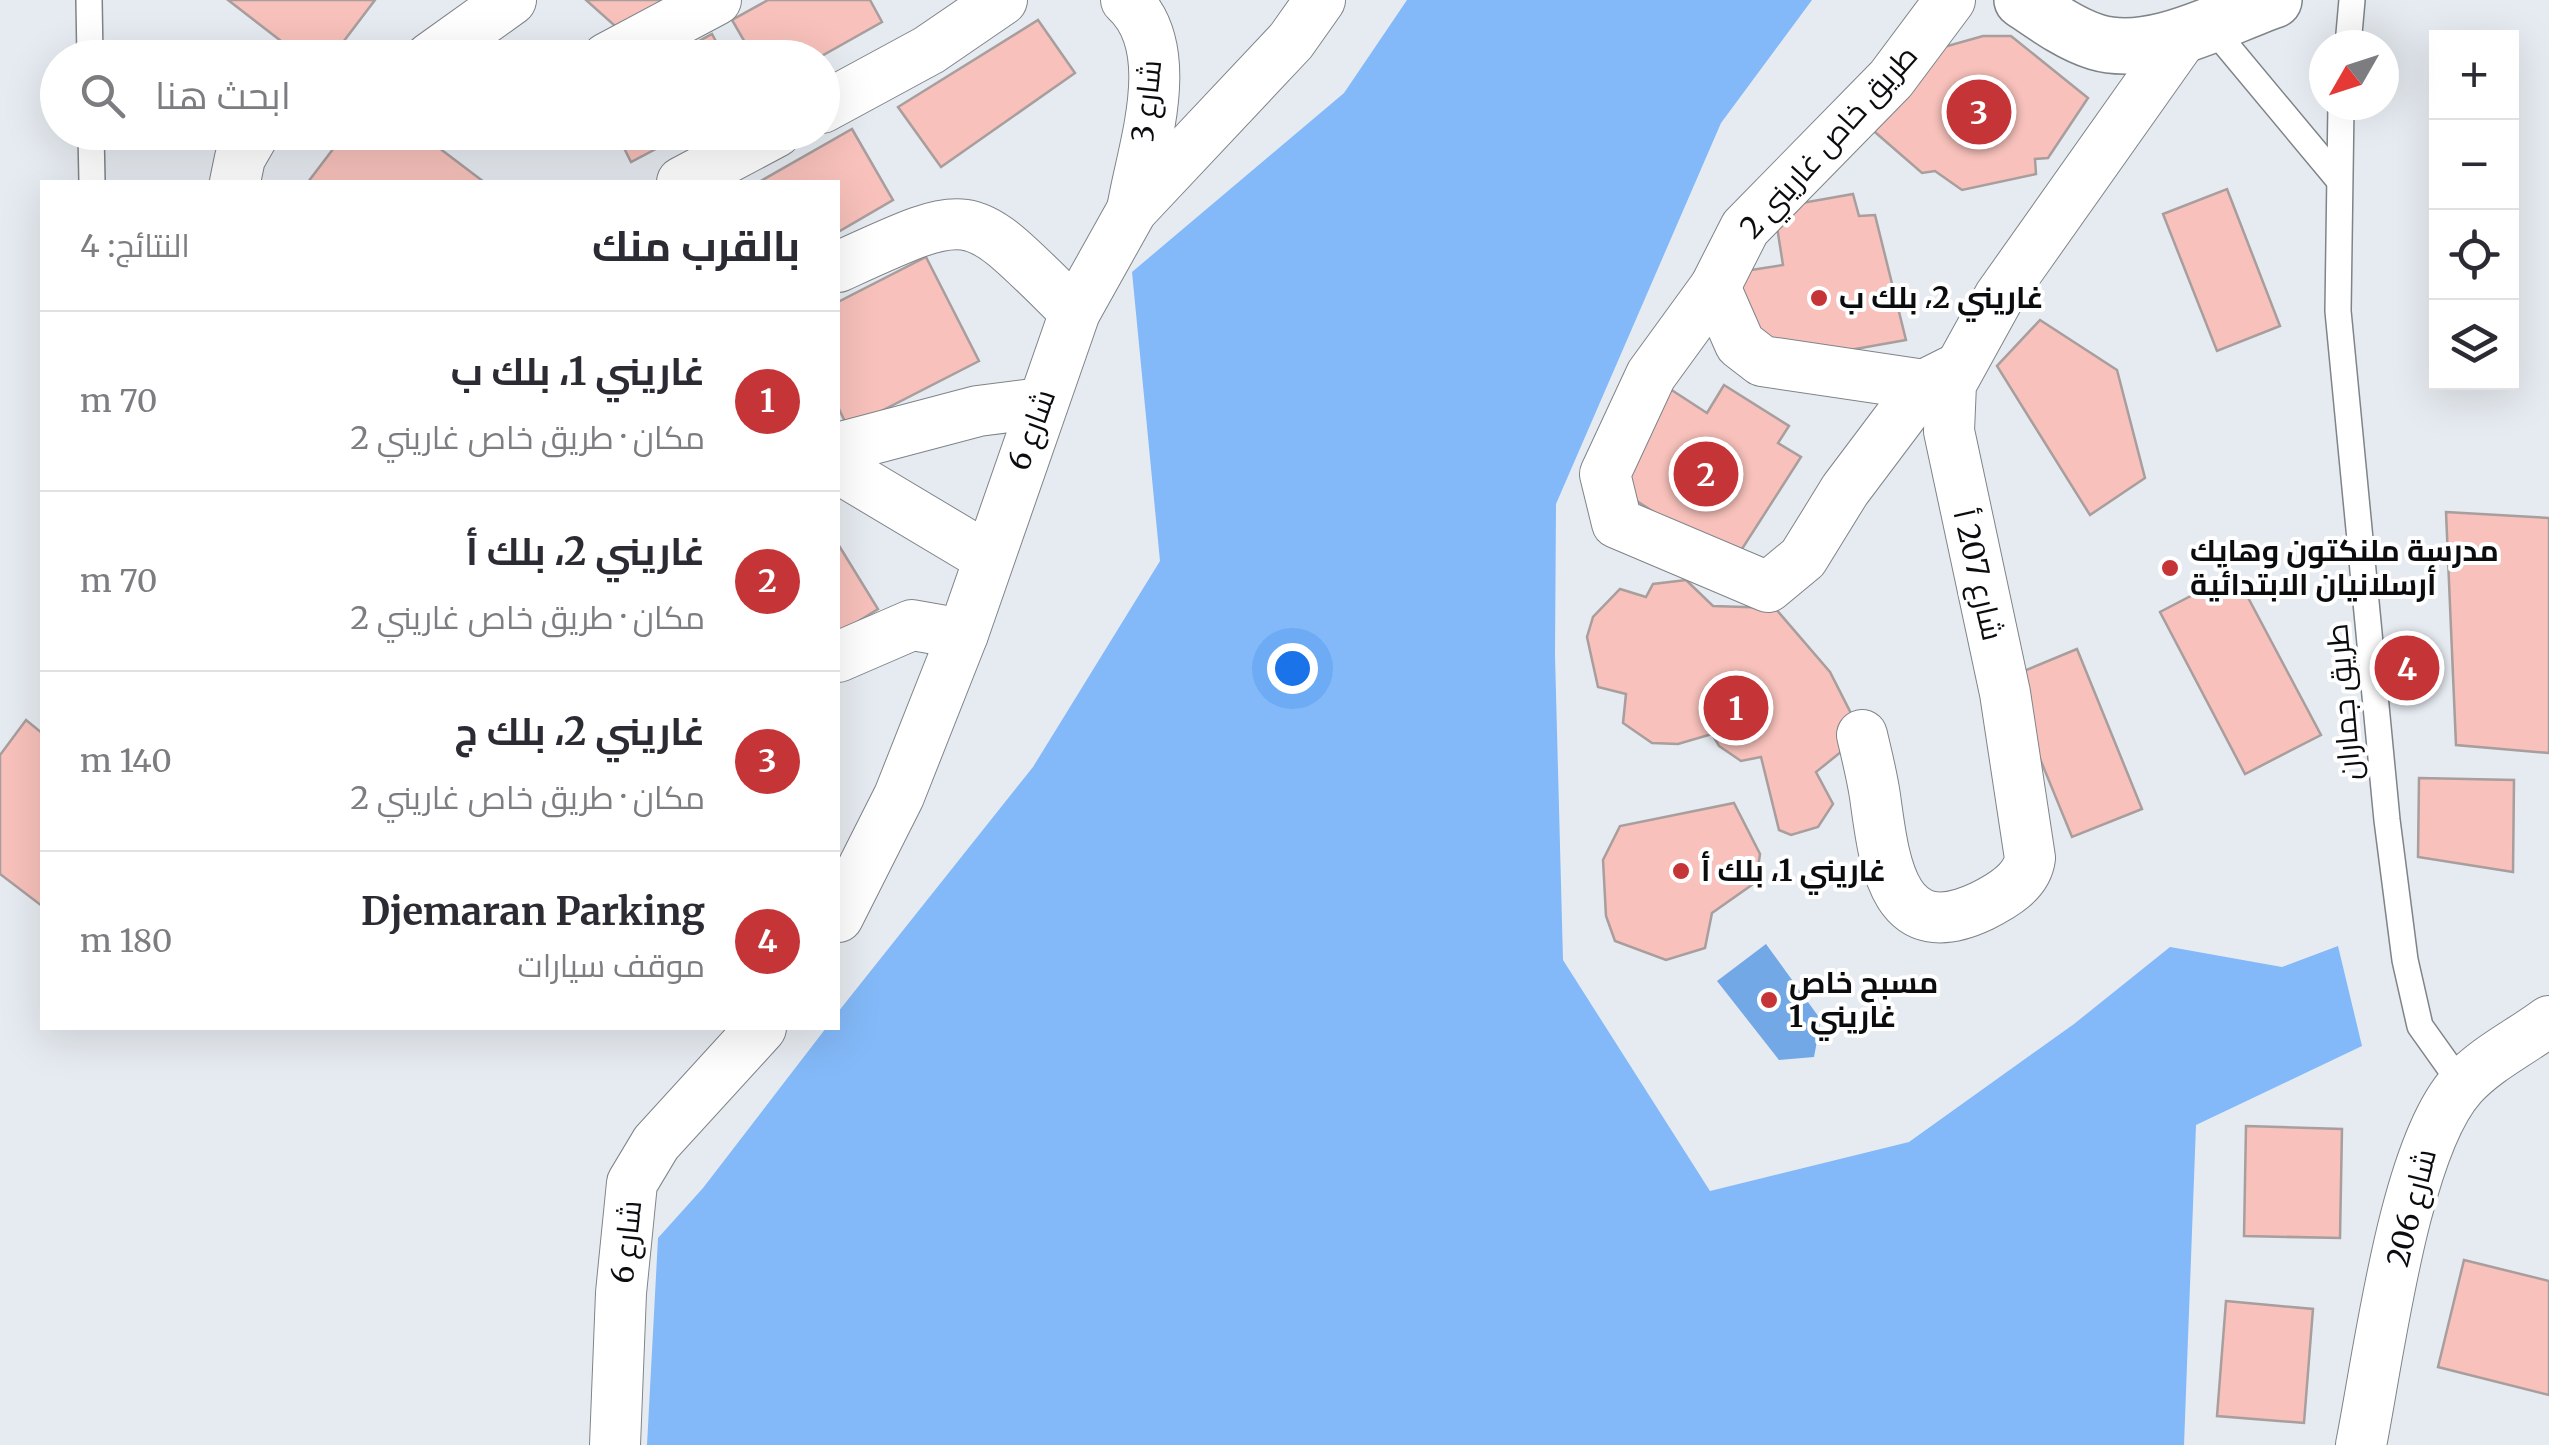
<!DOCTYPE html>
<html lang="ar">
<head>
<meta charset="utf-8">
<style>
	:root { --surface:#fff; --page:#f2f2f3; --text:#2b2b33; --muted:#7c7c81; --line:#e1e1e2; --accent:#c53538 }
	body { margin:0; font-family:Merriweather,Cairo,serif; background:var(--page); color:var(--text); direction:rtl }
	.controls { position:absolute; right:30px; top:30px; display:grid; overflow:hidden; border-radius:0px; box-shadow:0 10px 40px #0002 }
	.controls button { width:90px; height:90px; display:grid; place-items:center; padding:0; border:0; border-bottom:2px solid var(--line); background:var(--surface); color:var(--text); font:50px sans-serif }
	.compass { position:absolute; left:2309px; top:30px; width:90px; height:90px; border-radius:50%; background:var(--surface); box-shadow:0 10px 40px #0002; rotate:231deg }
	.you { position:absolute; left:1292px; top:668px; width:35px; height:35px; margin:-25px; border:8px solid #fff; border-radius:50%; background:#1a73e8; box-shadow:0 0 0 15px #1a73e833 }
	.badge { display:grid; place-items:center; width:65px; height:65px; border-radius:50%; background:var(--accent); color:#fff; font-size:32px; font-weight:700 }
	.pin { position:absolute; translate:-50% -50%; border:5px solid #fff; box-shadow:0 2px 10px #0006 }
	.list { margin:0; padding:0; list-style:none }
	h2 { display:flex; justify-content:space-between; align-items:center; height:130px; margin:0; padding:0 40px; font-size:42px }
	h2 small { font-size:32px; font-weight:400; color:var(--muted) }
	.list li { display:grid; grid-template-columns:65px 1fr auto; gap:30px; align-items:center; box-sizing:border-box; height:180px; padding:0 40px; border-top:2px solid var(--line) }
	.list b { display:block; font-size:38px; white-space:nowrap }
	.list p { margin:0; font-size:32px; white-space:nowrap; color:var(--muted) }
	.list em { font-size:32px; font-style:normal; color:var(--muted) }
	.icon { flex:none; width:55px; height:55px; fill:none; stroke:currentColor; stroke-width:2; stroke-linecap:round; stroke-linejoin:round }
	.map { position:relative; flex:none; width:2549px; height:1445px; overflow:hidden; direction:ltr }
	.search { position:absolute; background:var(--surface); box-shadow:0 10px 40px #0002; left:40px; top:40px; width:800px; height:110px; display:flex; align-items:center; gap:25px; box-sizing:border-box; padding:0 35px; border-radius:55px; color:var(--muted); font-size:38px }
	.panel { position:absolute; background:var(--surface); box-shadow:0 10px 40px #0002; left:40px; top:180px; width:800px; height:850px; border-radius:0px; direction:rtl }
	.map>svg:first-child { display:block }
	.forest { fill:#83b9f8 }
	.water { fill:#73a8e7 }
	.building { fill:#f8c1bb; stroke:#a79e9d; stroke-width:2.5 }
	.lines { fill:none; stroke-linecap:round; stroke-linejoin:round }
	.lane-casing { stroke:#7f8489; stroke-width:28 }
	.street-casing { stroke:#7f8489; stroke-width:52 }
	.secondary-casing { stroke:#7f8489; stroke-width:58 }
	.lane { stroke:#fff; stroke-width:25 }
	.street { stroke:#fff; stroke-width:50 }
	.secondary { stroke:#fff; stroke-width:55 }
	.poi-dot { fill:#c53538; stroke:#fff; stroke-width:4 }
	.labels { text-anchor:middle; stroke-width:8; stroke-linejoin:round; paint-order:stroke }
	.street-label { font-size:30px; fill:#0a0c0e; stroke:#fff }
	.poi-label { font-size:30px; font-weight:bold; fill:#0a0c0e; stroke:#fff; text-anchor:start }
</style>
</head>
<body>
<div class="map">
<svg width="2549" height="1445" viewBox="0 0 2549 1445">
	<rect width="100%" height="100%" fill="#e6ebf1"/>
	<path class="forest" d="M 1407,0 L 1812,0 L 1721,123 L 1556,504 L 1555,655 L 1563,960 L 1710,1191 L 1909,1142 L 2074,1024 L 2170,947 L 2282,967 L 2338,946 L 2362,1046 L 2196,1125 L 2184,1445 L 647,1445 L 658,1238 L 703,1188 L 826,1028 L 838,1028 L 838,1012 L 1033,767 L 1160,561 L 1132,272 L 1344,93 Z"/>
	<path class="water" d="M 1766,944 L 1821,1020 L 1814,1057 L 1779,1060 L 1717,981 Z"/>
	<g class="building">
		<path d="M 228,0 L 375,0 L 331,58 L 303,58 Z"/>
		<path d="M 586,0 L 670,0 L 624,34 Z"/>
		<path d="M 768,0 L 870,0 L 882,22 L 818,58 L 754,58 L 732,20 Z"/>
		<path d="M 1038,20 L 1075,73 L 941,167 L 898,107 Z"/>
		<path d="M 712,34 L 725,58 L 668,58 Z"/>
		<path d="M 1983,36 L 2011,36 L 2088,98 L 2048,158 L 2035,159 L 2036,174 L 1962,190 L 1935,171 L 1922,173 L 1868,126 L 1926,52 Z"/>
		<path d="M 852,129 L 893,200 L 838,232 L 838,182 L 759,182 Z"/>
		<path d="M 346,132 L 418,132 L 484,182 L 308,182 Z"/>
		<path d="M 616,132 L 688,132 L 631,162 Z"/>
		<path d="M 2227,189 L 2280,326 L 2217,351 L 2163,214 Z"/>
		<path d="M 1853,194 L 1859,216 L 1875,215 L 1906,340 L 1777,363 L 1751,345 L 1738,272 L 1783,265 L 1774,208 Z"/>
		<path d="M 926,257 L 979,361 L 848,428 L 838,407 L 838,302 Z"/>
		<path d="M 2040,320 L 2117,370 L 2145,478 L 2090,515 L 1997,366 Z"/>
		<path d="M 1724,385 L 1789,426 L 1778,443 L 1801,457 L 1733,563 L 1615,487 L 1667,387 L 1707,413 Z"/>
		<path d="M 2446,512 L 2549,518 L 2549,753 L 2456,745 Z"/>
		<path d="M 838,544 L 878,609 L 838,634 Z"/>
		<path d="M 2235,573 L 2321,735 L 2245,774 L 2160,612 Z"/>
		<path d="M 1686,580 L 1713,606 L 1775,608 L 1830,672 L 1862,735 L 1816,772 L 1833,804 L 1818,827 L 1791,835 L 1779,830 L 1761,757 L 1741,761 L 1719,746 L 1712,734 L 1678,744 L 1652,743 L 1623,723 L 1626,694 L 1598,687 L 1587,637 L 1593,617 L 1620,589 L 1646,597 L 1653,584 Z"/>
		<path d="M 2077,649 L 2142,809 L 2072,837 L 2007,678 Z"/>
		<path d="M 26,720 L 42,733 L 42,906 L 0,874 L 0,755 Z"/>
		<path d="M 2419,778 L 2514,780 L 2513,872 L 2418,857 Z"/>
		<path d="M 1734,803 L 1760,854 L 1756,882 L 1712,913 L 1705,948 L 1666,960 L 1615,941 L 1606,916 L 1603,860 L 1620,826 Z"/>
		<path d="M 2246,1126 L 2342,1129 L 2340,1238 L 2244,1236 Z"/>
		<path d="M 2464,1260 L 2549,1281 L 2549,1395 L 2438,1367 Z"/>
		<path d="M 2226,1301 L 2313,1309 L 2304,1423 L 2217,1416 Z"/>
	</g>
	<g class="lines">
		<defs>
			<g id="lane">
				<path d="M 89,0 L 90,58"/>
				<path d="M 2208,23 L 2338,179"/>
				<path d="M 2348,45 L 2352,0"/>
				<path d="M 2341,105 L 2338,311 L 2387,820 L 2405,960 L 2420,1026 L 2462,1085"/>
				<path d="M 91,132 L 92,182"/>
			</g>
			<g id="street">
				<path d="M 1126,0 C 1180,49 1142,149 1132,210"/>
				<path d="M 1950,0 L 1891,79 L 1745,228 L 1715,287 L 1651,375 L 1605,474 L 1617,523 L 1768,587 L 1803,558 L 1845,490 L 1924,385 L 1956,369"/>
				<path d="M 430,58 L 511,0"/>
				<path d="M 607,58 L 716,0"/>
				<path d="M 822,108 L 929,50 L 1002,0"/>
				<path d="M 235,182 L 240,158 L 255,132"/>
				<path d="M 682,182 L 776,132"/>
				<path d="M 838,267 C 978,203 966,205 1075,312"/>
				<path d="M 1715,287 L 1740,344 L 1762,361 L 1924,385"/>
				<path d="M 838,448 L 978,411 L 1041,403"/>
				<path d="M 838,468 L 987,557"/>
				<path d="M 838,657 L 912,625 L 963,634"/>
				<path d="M 1862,735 C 1867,756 1872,776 1875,796 C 1884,861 1892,949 1982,906 C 2002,896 2027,882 2030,858 L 2005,693 L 1949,431 L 1951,384 L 1999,297 L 2185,34"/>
				<path d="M 838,917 L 899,796 L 963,634 L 1075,312 L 1132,210 L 1291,41 L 1320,0"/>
				<path d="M 615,1445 L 621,1293 L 632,1183 L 656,1143 L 761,1028"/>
				<path d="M 2361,1445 C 2379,1355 2404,1149 2462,1085 C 2487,1058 2521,1042 2549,1021"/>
			</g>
			<path id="secondary" d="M 2022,0 C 2044,15 2070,34 2096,42 C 2152,59 2222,18 2274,0"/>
		</defs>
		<use href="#lane" class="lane-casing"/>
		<use href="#street" class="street-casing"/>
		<use href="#secondary" class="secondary-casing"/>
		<use href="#lane" class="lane"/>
		<use href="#street" class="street"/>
		<use href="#secondary" class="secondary"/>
	</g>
	<g class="poi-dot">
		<circle cx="1819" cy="298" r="10"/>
		<circle cx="2170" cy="568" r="10"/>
		<circle cx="1681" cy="871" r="10"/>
		<circle cx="1769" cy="1000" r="10"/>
	</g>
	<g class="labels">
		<g class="street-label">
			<text transform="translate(1147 101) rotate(-84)" y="10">شارع 3</text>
			<text transform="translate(1829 142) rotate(-48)" y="10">طريق خاص غاريني 2</text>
			<text transform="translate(1032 430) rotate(-70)" y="10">شارع 6</text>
			<text transform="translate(1978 575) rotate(77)" y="10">شارع 207 أ</text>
			<text transform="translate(2344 702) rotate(-95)" y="10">طريق جماران</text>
			<text transform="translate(2412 1208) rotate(-76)" y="10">شارع 206</text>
			<text transform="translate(627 1242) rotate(-84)" y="10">شارع 6</text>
		</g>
		<g class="poi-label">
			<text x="1839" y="308">غاريني 2، بلك ب</text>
			<text x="2190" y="561">مدرسة ملنكتون وهايك<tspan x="2190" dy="34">أرسلانيان الابتدائية</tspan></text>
			<text x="1701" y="881">غاريني 1، بلك أ</text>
			<text x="1789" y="993">مسبح خاص<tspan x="1789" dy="34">غاريني 1</tspan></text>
		</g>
	</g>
</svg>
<div class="controls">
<button>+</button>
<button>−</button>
<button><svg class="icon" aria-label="locate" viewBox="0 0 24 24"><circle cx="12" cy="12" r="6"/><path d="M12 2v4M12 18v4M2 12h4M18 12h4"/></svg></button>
<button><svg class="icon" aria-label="layers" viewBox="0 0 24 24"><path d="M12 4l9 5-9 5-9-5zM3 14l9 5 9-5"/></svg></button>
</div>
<svg class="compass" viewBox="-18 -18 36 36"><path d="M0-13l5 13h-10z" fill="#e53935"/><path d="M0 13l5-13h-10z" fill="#7c7c81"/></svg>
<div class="you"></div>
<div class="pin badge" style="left:1736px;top:708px">1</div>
<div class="pin badge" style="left:1706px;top:474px">2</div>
<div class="pin badge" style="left:1979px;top:112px">3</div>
<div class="pin badge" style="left:2407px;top:668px">4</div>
<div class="search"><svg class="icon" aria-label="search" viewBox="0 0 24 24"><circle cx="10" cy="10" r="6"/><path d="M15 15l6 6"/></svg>ابحث هنا</div>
<section class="panel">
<h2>بالقرب منك<small>النتائج: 4</small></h2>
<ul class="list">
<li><span class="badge">1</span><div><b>غاريني 1، بلك ب</b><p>مكان · طريق خاص غاريني 2</p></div><em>70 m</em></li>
<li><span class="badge">2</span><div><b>غاريني 2، بلك أ</b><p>مكان · طريق خاص غاريني 2</p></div><em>70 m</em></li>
<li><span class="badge">3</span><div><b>غاريني 2، بلك ج</b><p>مكان · طريق خاص غاريني 2</p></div><em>140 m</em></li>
<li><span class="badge">4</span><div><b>Djemaran Parking</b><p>موقف سيارات</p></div><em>180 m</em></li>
</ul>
</section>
</div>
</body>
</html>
